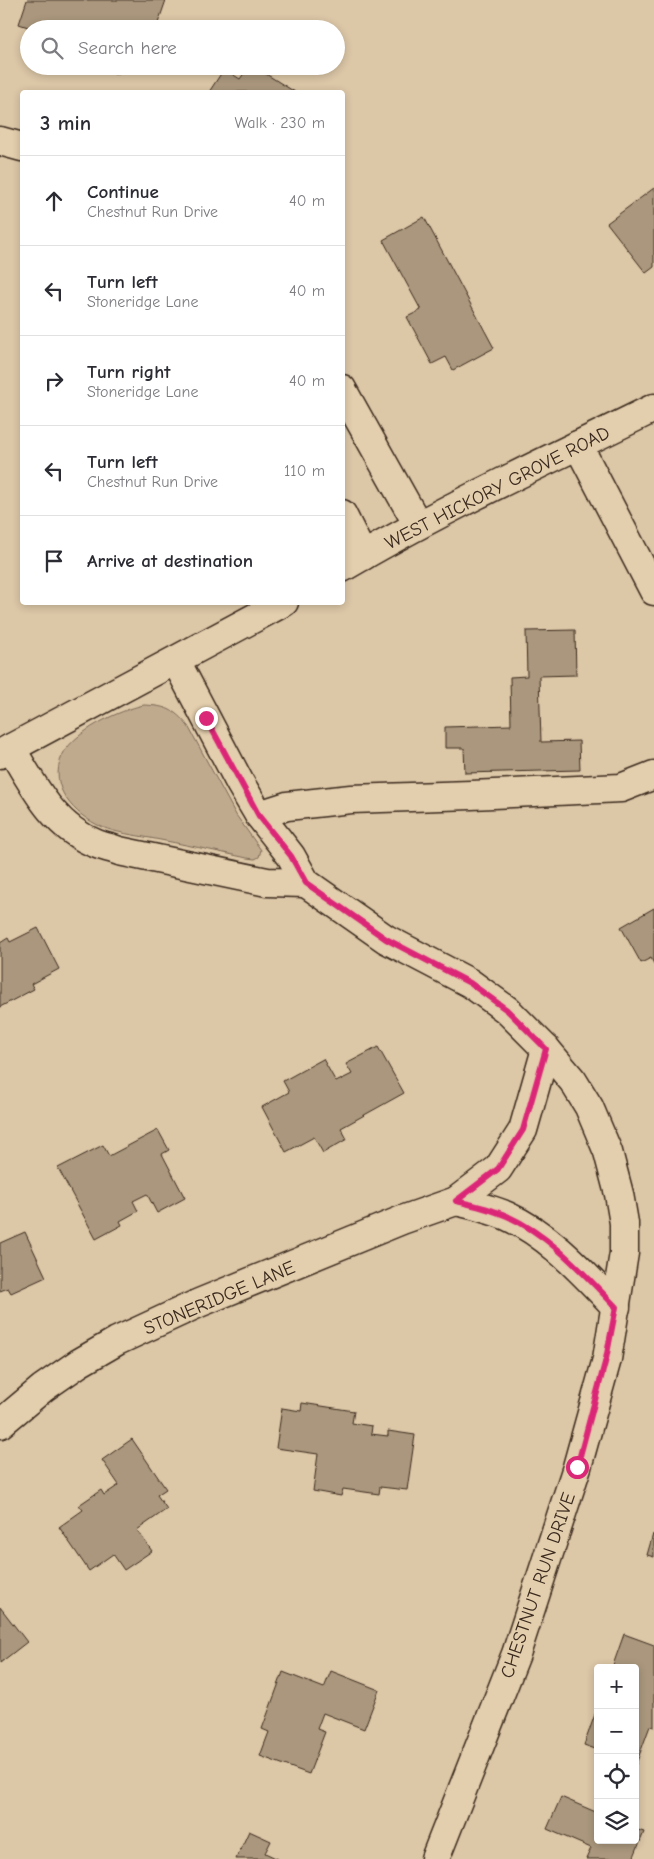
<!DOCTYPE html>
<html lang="en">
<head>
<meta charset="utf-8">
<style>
	:root { --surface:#fff; --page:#f7f7f7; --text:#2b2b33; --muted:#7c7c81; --line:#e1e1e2 }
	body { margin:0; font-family:"Comic Neue",sans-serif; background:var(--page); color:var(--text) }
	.controls { position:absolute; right:15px; bottom:15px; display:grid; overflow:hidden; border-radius:5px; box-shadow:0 2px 8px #0003 }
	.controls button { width:45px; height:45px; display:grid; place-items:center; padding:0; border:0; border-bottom:1px solid var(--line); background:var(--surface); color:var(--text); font:25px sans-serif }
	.stop { position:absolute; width:15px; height:15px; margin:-11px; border:4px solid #db2777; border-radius:50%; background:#fff }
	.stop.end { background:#db2777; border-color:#fff; box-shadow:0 1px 5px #0008 }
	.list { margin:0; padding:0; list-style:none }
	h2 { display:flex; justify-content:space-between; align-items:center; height:65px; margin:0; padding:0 20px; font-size:21px }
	h2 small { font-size:16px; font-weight:400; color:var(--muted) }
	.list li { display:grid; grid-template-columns:32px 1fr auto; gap:15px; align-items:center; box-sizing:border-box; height:90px; padding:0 20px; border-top:1px solid var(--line) }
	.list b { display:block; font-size:19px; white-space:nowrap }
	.list p { margin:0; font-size:16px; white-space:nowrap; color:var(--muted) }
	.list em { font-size:16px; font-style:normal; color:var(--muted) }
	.icon { flex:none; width:28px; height:28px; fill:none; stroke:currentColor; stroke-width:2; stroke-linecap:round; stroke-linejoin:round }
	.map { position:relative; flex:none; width:654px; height:1859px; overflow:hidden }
	.search { position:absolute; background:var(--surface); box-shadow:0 2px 8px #0003; left:20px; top:20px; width:325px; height:55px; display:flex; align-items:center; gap:12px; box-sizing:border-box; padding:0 18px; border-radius:28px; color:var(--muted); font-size:19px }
	.panel { position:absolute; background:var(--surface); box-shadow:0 2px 8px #0003; left:20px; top:90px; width:325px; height:515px; border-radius:5px }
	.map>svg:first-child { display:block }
	.green { fill:#bfaa8e; stroke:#7d6a56 }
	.building { fill:#aa977d; stroke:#3b2a1e }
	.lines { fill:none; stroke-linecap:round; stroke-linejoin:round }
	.minor-casing { stroke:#3b2a1e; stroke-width:31 }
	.minor { stroke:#e3cead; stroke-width:28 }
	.route { stroke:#db2777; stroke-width:6 }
	.labels { text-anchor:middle; stroke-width:4; stroke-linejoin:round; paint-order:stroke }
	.street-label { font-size:19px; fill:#3b2a1e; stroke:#e3cead }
</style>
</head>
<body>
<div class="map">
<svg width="654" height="1859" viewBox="0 0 654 1859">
	<rect width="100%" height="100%" fill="#dcc7a7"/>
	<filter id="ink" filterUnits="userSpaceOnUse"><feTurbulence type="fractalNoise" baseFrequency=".02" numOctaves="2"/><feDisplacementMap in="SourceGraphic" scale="10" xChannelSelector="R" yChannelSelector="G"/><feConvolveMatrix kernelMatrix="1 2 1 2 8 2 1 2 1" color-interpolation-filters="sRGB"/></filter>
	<g filter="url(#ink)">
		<path class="green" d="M 144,705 C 166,706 174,709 188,726 L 236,815 L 261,850 L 259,857 L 255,859 L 247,858 C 215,851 183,844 150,838 C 134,835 117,833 102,827 C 74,815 48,787 62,756 C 73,732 119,710 144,705 Z"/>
		<g class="building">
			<path d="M 27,0 L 166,0 L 156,29 L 34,29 L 19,24 Z"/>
			<path d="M 92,66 L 121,66 L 118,75 Z"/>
			<path d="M 249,66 L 253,66 L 295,92 L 209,92 L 224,69 L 240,79 Z"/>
			<path d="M 654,188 L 654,267 L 646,273 L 607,223 Z"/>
			<path d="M 424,217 L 494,348 L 453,370 L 446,357 L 432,364 L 407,317 L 421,310 L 383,240 Z"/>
			<path d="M 575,630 L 576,675 L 539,676 L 541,742 L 579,741 L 580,770 L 465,773 L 464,748 L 445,748 L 445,727 L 511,725 L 510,677 L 527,676 L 526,631 Z"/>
			<path d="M 654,908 L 654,964 L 651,958 L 641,963 L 621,927 Z"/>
			<path d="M 38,928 L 59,969 L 31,984 L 34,989 L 0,1007 L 0,943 L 8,938 L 10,942 Z"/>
			<path d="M 378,1047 L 404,1093 L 341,1128 L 347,1139 L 323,1153 L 314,1137 L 286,1152 L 262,1107 L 289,1092 L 283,1081 L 323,1059 L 336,1082 L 352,1074 L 346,1064 Z"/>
			<path d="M 158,1130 L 169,1150 L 162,1154 L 185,1198 L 157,1213 L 147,1194 L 133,1201 L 138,1211 L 120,1221 L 122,1225 L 96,1239 L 58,1168 L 103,1145 L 109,1156 Z"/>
			<path d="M 25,1232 L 46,1277 L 11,1293 L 8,1288 L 0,1291 L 0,1243 Z"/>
			<path d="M 302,1403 L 354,1411 L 352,1423 L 372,1426 L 371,1434 L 388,1436 L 388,1431 L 415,1435 L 407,1490 L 380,1487 L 379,1494 L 343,1489 L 341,1496 L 313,1491 L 318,1454 L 276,1448 L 282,1408 L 301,1411 Z"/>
			<path d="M 132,1439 L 166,1489 L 157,1495 L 167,1509 L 137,1530 L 152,1551 L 124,1570 L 113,1554 L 89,1571 L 59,1527 L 83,1510 L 79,1505 L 101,1490 L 104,1495 L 119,1485 L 102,1460 Z"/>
			<path d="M 653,1534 L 654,1535 L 654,1557 L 647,1555 Z"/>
			<path d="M 0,1607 L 27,1642 L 0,1663 Z"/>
			<path d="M 624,1634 L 654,1645 L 654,1727 L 650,1726 L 636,1764 L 635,1668 L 612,1668 Z"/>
			<path d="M 331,1671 L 379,1690 L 364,1729 L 323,1713 L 317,1729 L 325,1732 L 309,1774 L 260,1756 L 269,1732 L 262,1729 L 283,1672 L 324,1688 Z"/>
			<path d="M 598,1706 L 598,1750 L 584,1745 Z"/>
			<path d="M 561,1797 L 598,1813 L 598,1840 L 635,1840 L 635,1829 L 644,1832 L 633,1859 L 586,1859 L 591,1848 L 547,1829 Z"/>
			<path d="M 249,1831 L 271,1841 L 265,1853 L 278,1859 L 236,1859 Z"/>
		</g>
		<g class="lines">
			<defs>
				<g id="minor">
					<path d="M 0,141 L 22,147"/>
					<path d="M 342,389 L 418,525"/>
					<path d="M 578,445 L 654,591"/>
					<path d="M 342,514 L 363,556"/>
					<path d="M 342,568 C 443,508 549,460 654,408"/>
					<path d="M 176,661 L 240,783 L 259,815 L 291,856 L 306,883 L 386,939 L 470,983 L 507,1010 L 546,1049 L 573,1081 L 589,1107 L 608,1152 L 619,1194 L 624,1223 L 624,1253 L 607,1359 L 577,1467 L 516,1654 L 435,1859"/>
					<path d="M 11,748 C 33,785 54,828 97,844 C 104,847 112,848 119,851 L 267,882 L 306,883"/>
					<path d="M 0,754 L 284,602"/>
					<path d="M 259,815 L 287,806 L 351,799 L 471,795 L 621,788 L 654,775"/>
					<path d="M 456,1201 C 474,1205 491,1209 507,1216 C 551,1236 583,1273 616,1307"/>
					<path d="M 0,1424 L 43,1388 L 79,1363 L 117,1341 L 199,1303 L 402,1220 L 456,1201 L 498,1169 L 523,1130 L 546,1049"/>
				</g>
			</defs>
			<use href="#minor" class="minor-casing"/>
			<use href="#minor" class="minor"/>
		</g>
	</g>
	<g class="lines" filter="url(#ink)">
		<path class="route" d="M 206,718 L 259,816 L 291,856 L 306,883 L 386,939 L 470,983 L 507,1010 L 546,1049 L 523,1130 L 498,1169 L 456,1201 C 474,1205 491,1209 507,1216 C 551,1236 583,1273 616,1307 L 606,1359 L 577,1467"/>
	</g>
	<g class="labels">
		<g class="street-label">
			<text transform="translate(497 487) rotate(-27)" y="7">WEST HICKORY GROVE ROAD</text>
			<text transform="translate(219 1297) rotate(-23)" y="7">STONERIDGE LANE</text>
			<text transform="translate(537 1585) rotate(-71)" y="7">CHESTNUT RUN DRIVE</text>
		</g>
	</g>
</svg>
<div class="controls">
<button>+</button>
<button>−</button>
<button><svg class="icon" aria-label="locate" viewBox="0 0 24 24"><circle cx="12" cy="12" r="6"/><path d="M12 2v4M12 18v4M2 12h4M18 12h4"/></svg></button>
<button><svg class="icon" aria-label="layers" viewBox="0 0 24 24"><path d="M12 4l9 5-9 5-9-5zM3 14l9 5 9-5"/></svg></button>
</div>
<div class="stop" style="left:577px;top:1467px"></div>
<div class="stop end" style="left:206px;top:718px"></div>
<div class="search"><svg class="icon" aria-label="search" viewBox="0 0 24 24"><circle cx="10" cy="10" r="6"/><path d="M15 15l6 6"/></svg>Search here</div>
<section class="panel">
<h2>3 min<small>Walk · 230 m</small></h2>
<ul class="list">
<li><svg class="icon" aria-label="ahead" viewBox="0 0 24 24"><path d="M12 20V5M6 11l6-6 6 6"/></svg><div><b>Continue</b><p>Chestnut Run Drive</p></div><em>40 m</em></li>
<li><svg class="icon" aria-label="left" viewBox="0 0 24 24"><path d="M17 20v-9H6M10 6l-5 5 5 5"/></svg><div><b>Turn left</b><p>Stoneridge Lane</p></div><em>40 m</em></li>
<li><svg class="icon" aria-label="right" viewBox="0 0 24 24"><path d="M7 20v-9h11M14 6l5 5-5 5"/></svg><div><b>Turn right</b><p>Stoneridge Lane</p></div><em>40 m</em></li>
<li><svg class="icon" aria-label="left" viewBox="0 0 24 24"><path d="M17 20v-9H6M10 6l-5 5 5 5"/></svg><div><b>Turn left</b><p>Chestnut Run Drive</p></div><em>110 m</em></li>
<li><svg class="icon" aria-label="arrive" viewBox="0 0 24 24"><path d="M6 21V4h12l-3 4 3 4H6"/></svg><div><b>Arrive at destination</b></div></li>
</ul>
</section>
</div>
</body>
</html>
